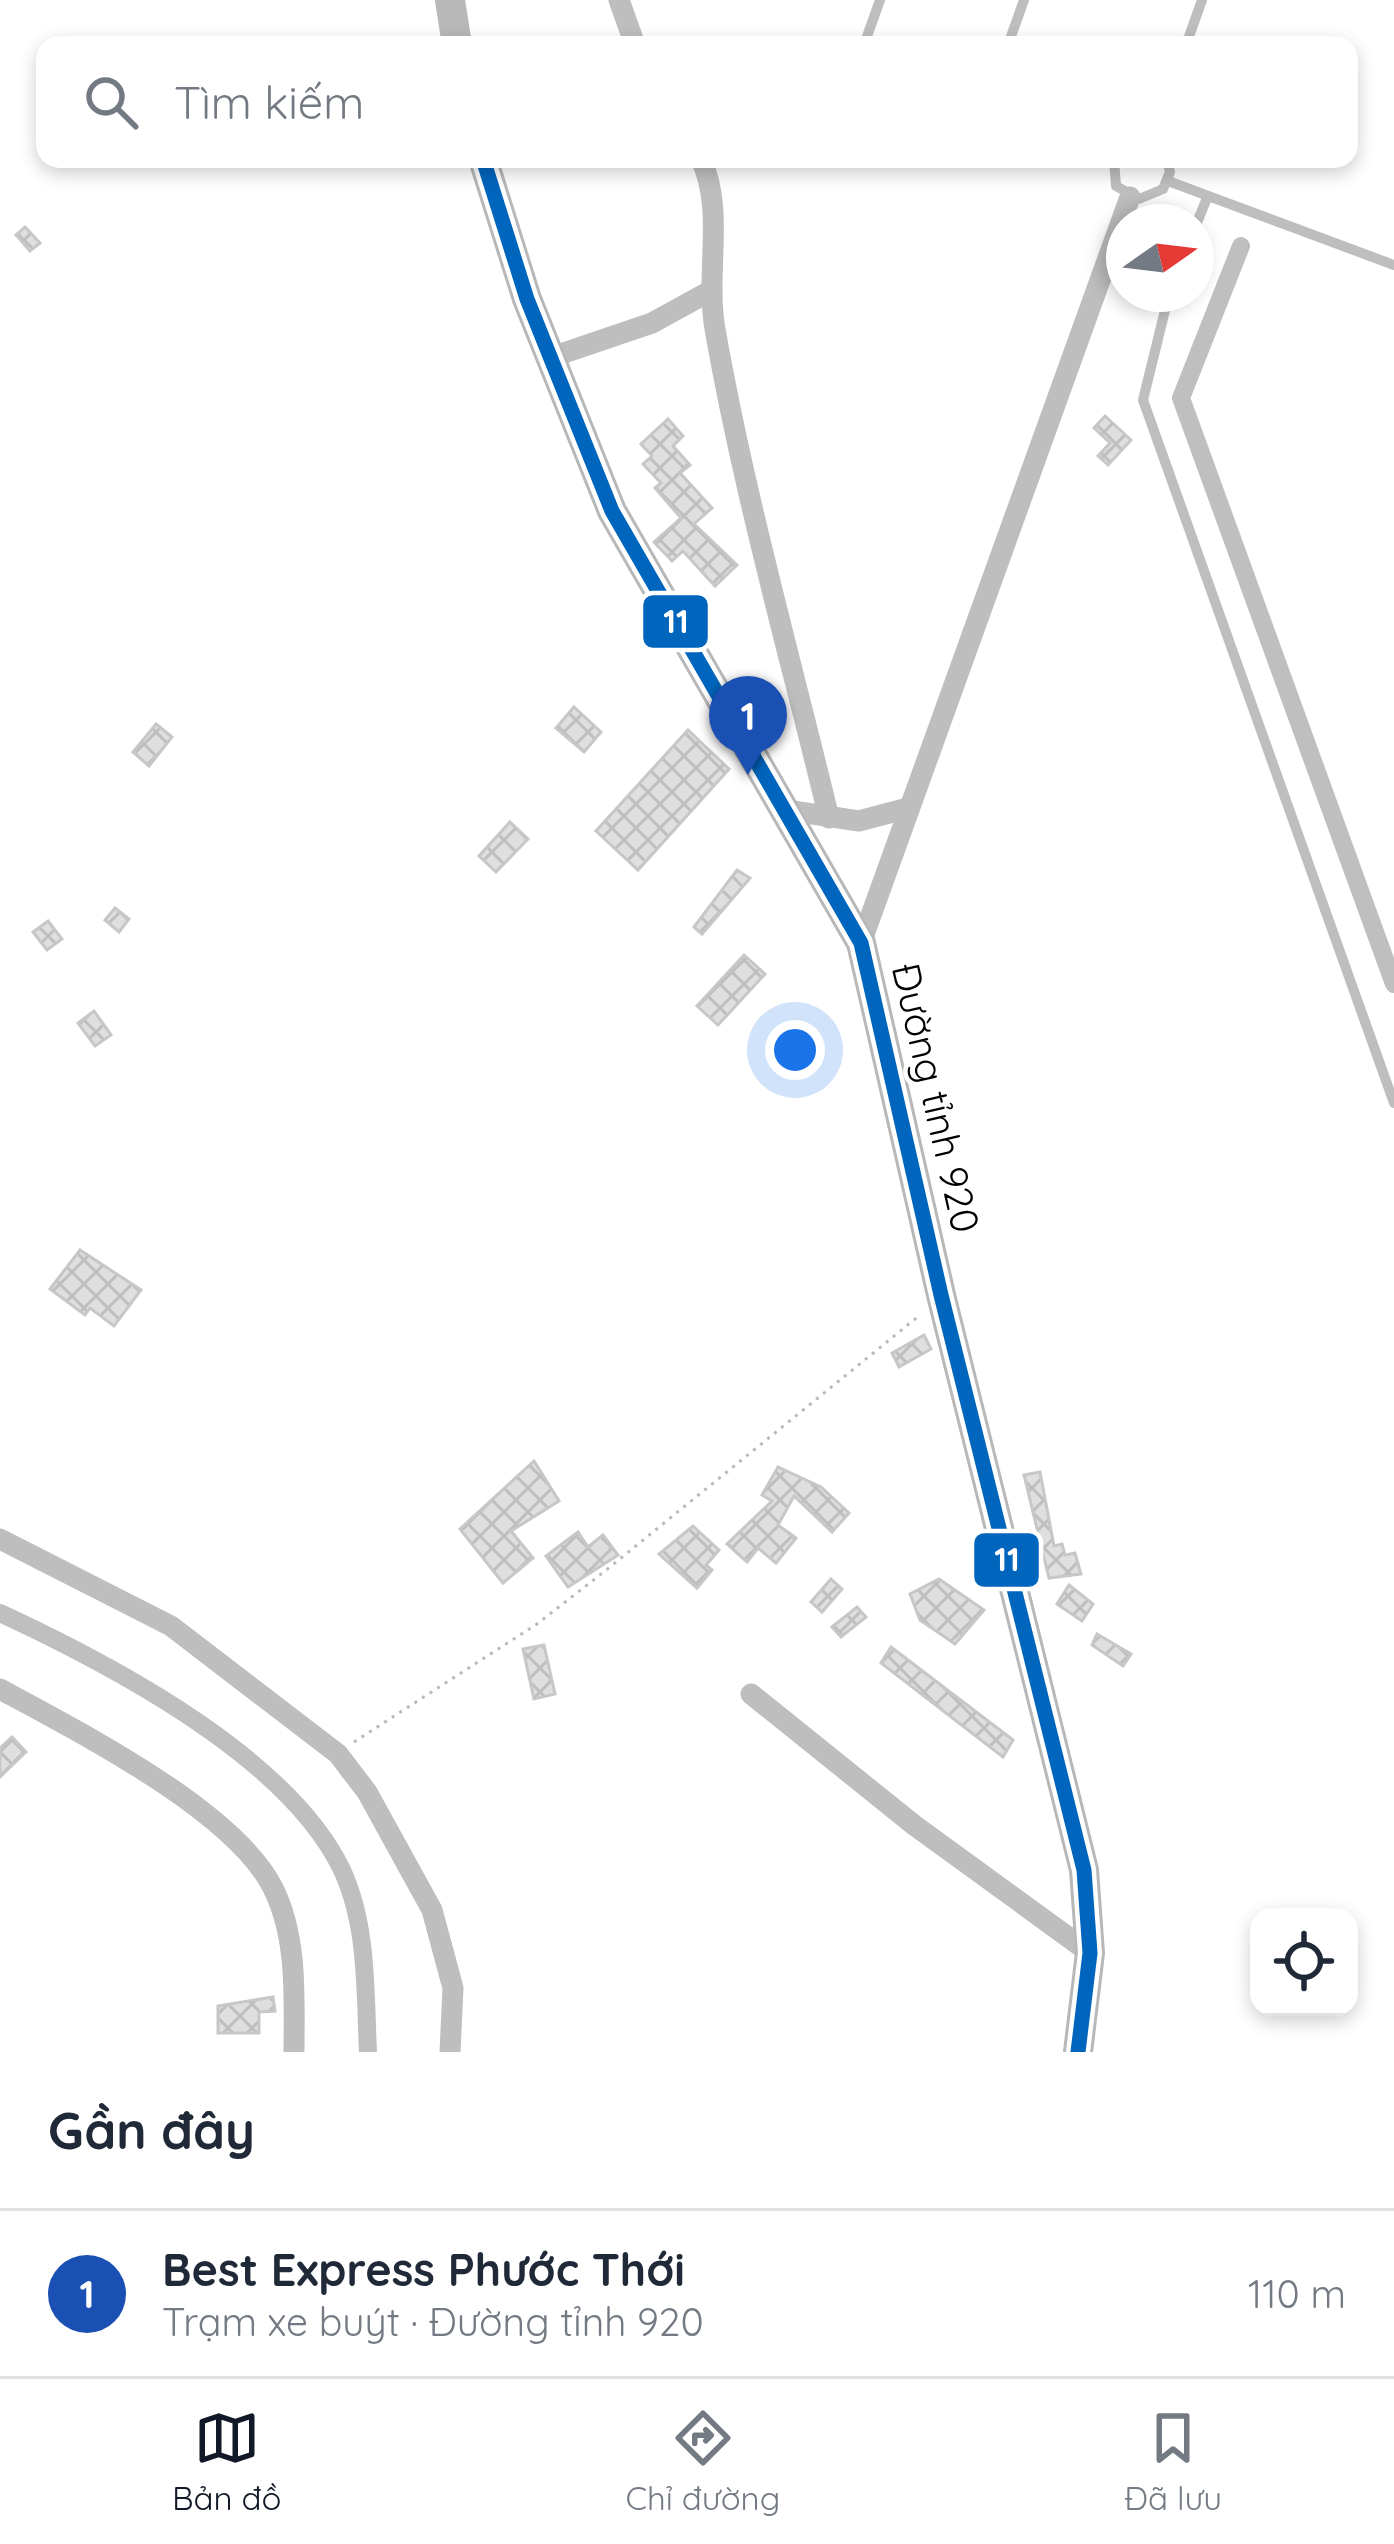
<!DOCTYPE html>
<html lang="vi">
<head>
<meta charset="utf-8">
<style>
	:root { --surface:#fff; --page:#f2f2f3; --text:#1f2937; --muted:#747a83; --line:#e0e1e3; --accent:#111827 }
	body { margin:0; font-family:Quicksand,sans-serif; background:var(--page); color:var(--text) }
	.controls { position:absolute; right:36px; bottom:36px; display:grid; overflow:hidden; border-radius:24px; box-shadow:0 6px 18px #0003 }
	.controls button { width:108px; height:108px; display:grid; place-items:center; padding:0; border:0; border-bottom:3px solid var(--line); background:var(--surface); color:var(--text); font:60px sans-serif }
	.compass { position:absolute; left:1106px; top:204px; width:108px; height:108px; border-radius:50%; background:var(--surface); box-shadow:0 6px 18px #0003; rotate:76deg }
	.you { position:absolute; left:795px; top:1050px; width:42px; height:42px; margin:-30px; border:9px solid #fff; border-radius:50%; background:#1a73e8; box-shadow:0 0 0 18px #1a73e833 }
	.badge { display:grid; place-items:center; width:78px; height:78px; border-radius:50%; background:var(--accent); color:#fff; font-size:39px; font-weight:700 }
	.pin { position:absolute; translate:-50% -99px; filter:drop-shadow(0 3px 6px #0008) }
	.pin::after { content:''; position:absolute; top:63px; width:42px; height:36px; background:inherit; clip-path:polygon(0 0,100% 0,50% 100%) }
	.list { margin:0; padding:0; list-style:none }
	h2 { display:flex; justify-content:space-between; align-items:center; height:156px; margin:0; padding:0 48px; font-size:51px }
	h2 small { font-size:39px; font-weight:400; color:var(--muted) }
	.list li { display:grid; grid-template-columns:78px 1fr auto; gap:36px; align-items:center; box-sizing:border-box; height:168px; padding:0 48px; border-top:3px solid var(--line) }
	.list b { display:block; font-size:45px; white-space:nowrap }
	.list p { margin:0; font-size:39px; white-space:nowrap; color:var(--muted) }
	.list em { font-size:39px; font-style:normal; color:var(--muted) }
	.icon { flex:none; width:66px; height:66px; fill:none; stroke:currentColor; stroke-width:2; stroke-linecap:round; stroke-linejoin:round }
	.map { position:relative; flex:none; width:1394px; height:2052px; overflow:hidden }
	.search { position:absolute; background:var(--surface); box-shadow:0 6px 18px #0003; left:36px; right:36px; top:36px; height:132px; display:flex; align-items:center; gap:30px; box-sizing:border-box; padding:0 42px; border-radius:24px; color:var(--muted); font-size:45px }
	.sheet { height:324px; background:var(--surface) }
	nav { display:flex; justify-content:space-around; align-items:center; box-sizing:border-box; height:168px; border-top:3px solid var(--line); background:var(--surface); font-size:33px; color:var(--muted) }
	nav a { display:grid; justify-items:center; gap:6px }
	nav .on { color:var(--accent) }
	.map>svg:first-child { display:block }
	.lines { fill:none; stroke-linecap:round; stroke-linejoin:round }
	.canal { stroke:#bfbfbf; stroke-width:18 }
	.building { fill:url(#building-cross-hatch); stroke:#c7c7c7; stroke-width:3 }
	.path { stroke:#b9b9b9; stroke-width:3; stroke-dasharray:3 6; stroke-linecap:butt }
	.lane { stroke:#bebebe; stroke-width:10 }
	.street { stroke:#bebebe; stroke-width:21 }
	.secondary { stroke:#b8b8b8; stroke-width:30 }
	.bus-1-casing { stroke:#fff; stroke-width:24 }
	.bus-1 { stroke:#0065bd; stroke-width:15 }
	.labels { text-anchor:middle; stroke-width:9; stroke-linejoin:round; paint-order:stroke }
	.street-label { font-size:39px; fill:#000; stroke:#fff }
	.line-badge { stroke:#fff; stroke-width:4.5 }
	.badge-label { font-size:33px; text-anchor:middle; font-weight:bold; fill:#fff }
</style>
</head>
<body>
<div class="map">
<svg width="1394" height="2052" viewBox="0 0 1394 2052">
	<defs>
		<pattern id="building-cross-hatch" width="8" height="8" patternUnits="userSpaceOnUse" patternTransform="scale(3)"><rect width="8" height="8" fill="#dfdfdf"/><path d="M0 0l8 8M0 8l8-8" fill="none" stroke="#bebebe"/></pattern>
	</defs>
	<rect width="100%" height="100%" fill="#fff"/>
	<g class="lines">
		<g class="canal">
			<path d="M 1241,246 L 1181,398 L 1394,984"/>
			<path d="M 0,1613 C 110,1664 288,1757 342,1870 C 368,1926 365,1992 368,2052"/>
		</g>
	</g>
	<g class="building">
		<path d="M 25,227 L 40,243 L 30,251 L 16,235 Z"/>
		<path d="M 1105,416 L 1131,440 L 1108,465 L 1098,456 L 1110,443 L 1094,428 Z"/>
		<path d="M 668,419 L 683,436 L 673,446 L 690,465 L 680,473 L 712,508 L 694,524 L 737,565 L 715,586 L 683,551 L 672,561 L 654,542 L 681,518 L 655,488 L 661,483 L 643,464 L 652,456 L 641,444 Z"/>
		<path d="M 574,707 L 601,732 L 584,752 L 556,728 Z"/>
		<path d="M 156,724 L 172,737 L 149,766 L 133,752 Z"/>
		<path d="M 688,730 L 729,769 L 638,870 L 596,831 Z"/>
		<path d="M 510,822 L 528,839 L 496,872 L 479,856 Z"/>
		<path d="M 737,870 L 750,878 L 702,934 L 694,927 Z"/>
		<path d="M 115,908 L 129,919 L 119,932 L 105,920 Z"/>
		<path d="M 48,921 L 62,939 L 47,950 L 33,932 Z"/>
		<path d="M 744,955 L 765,974 L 718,1025 L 697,1006 Z"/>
		<path d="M 94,1011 L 111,1035 L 95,1046 L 78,1023 Z"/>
		<path d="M 80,1250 L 141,1290 L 114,1326 L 90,1308 L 85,1315 L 50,1289 Z"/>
		<path d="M 924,1335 L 931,1349 L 899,1367 L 892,1353 Z"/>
		<path d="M 534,1461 L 559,1501 L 511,1531 L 533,1558 L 503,1583 L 460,1529 Z"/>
		<path d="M 778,1467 L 821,1487 L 849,1513 L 832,1532 L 794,1496 L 778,1525 L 796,1538 L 776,1563 L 758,1548 L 747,1562 L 727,1544 L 772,1501 L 762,1495 Z"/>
		<path d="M 1040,1472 L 1054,1546 L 1062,1544 L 1065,1555 L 1075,1553 L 1081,1574 L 1049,1578 L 1024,1475 Z"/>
		<path d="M 693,1526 L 719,1550 L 706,1565 L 712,1570 L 697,1588 L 659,1554 Z"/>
		<path d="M 578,1532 L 588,1547 L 603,1535 L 618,1555 L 568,1587 L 546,1556 Z"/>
		<path d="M 831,1579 L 842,1589 L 822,1612 L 811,1602 Z"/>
		<path d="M 939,1579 L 984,1610 L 955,1644 L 920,1620 L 910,1594 Z"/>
		<path d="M 1069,1585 L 1093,1604 L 1082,1621 L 1057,1604 Z"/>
		<path d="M 857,1607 L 866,1617 L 841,1637 L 832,1627 Z"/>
		<path d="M 1097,1634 L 1131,1654 L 1123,1666 L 1092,1645 Z"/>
		<path d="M 544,1645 L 555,1694 L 534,1699 L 523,1649 Z"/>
		<path d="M 891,1647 L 1013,1740 L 1003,1757 L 881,1663 Z"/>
		<path d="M 12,1737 L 26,1752 L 0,1777 L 0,1748 Z"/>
		<path d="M 273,1997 L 275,2011 L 259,2012 L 259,2033 L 218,2033 L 218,2006 Z"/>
	</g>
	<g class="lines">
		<path class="path" d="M 354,1742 L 537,1624 L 605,1571 L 920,1315"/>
		<g class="lane">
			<path d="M 864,45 L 880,0"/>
			<path d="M 1008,45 L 1024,0"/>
			<path d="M 1186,45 L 1202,0"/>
			<path d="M 1114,159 L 1116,186 L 1139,199 L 1163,189 L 1170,172 L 1167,159"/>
			<path d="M 1168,181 L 1394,265"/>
			<path d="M 1196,225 L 1207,198"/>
			<path d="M 1169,294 L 1143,400 L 1394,1103"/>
		</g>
		<g class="street">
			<path d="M 619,0 L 635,45"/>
			<path d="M 701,159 C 725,211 705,272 715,329 C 744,494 790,656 829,818"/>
			<path d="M 549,358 L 652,323 L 712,290"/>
			<path d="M 786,810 L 859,821 L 908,808"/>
			<path d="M 861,943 L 1130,197"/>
			<path d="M 0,1539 L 171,1626 L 338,1754 L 367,1792 L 432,1910 L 453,1988 L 450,2052"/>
			<path d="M 0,1689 C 77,1731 234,1810 273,1888 C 298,1938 294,1998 294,2052"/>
			<path d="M 751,1694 L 914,1825 L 1090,1953"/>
		</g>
		<g class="secondary">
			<path d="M 450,0 L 457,45"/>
			<path d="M 483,159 L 527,299 L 612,511 L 861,943 L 941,1295 L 1084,1870 L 1090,1953 L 1078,2052"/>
		</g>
		<defs>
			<path id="bus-1" d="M 483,159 L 527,299 L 612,511 L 861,943 L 941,1295 L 1084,1870 L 1090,1953 L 1078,2052"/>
		</defs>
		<use href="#bus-1" class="bus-1-casing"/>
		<use href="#bus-1" class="bus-1"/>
	</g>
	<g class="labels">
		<g class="street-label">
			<text transform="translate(936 1098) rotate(77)" y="14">Đường tỉnh 920</text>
		</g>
	</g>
	<g class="line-badge">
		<rect x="641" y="593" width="69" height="57" rx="12" fill="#0065bd"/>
		<rect x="972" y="1531" width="69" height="58" rx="12" fill="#0065bd"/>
	</g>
	<g class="badge-label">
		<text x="676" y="633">11</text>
		<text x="1007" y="1571">11</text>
	</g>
</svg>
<div class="controls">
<button><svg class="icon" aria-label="locate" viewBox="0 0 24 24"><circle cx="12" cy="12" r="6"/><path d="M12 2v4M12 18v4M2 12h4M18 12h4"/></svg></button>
</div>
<svg class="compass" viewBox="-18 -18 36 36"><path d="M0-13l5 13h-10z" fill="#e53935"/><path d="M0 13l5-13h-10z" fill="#747a83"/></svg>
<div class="you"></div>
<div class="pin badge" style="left:748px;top:775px;background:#1a4fb4">1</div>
<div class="search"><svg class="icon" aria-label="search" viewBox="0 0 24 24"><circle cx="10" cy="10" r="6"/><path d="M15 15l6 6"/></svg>Tìm kiếm</div>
</div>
<section class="sheet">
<h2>Gần đây<small></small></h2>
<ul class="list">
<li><span class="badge" style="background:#1a4fb4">1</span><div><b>Best Express Phước Thới</b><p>Trạm xe buýt · Đường tỉnh 920</p></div><em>110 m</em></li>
</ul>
</section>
<nav>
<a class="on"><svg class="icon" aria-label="map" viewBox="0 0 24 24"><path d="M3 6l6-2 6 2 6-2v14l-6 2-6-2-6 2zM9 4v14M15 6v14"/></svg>Bản đồ</a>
<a><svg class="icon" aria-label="directions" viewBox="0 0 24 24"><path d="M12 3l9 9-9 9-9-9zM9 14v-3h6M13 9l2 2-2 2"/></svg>Chỉ đường</a>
<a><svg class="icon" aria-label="saved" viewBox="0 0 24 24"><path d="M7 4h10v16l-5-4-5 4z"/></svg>Đã lưu</a>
</nav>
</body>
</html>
